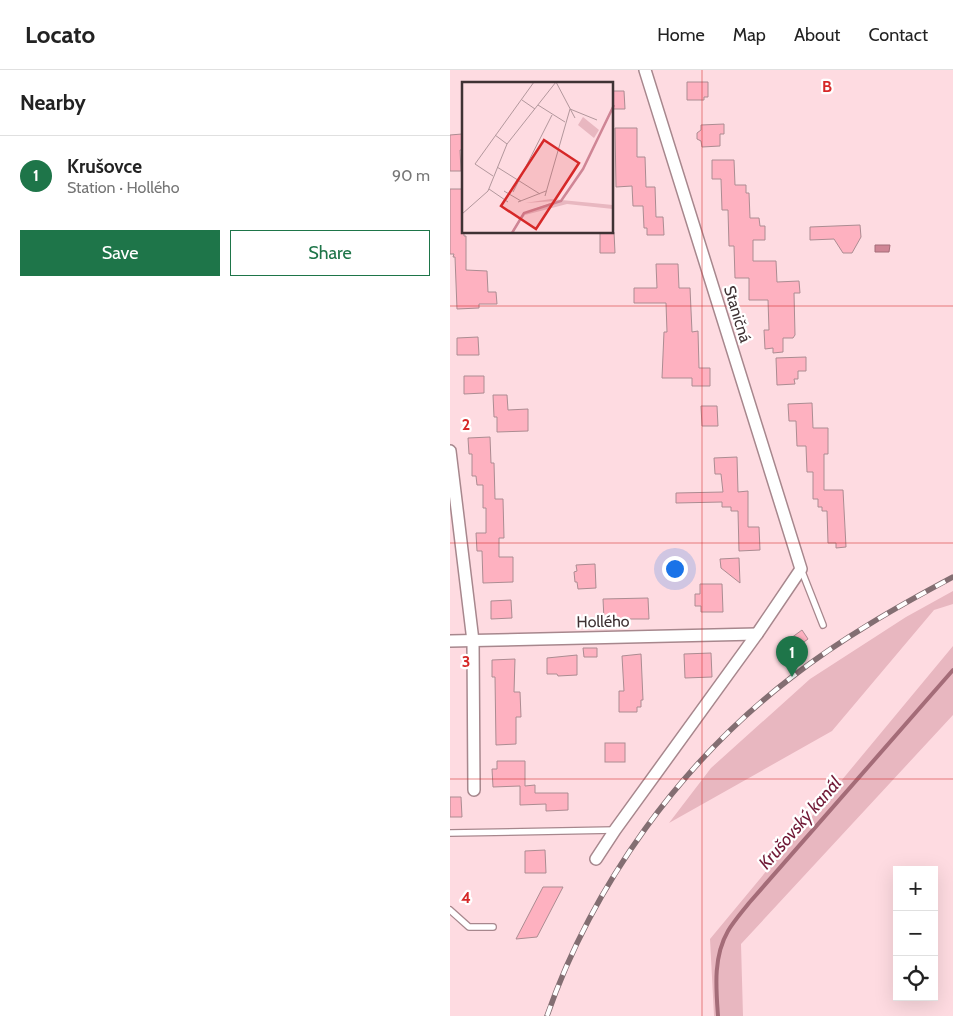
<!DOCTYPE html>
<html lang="en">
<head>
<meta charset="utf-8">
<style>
	:root { --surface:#fff; --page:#f6f6f6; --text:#222; --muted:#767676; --line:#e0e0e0; --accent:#1e7549 }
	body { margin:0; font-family:Cabin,sans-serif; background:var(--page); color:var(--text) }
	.controls { position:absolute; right:15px; bottom:15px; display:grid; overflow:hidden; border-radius:0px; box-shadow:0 5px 20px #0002 }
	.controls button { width:45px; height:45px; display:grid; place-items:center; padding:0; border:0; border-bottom:1px solid var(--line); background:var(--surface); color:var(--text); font:25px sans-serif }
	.you { position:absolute; left:224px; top:498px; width:18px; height:18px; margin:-12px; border:4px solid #fff; border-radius:50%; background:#1a73e8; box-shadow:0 0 0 8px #1a73e833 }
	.badge { display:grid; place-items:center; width:32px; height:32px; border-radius:50%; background:var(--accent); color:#fff; font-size:16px; font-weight:700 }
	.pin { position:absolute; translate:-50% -41px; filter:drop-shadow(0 1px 2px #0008) }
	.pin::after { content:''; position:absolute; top:26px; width:18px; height:15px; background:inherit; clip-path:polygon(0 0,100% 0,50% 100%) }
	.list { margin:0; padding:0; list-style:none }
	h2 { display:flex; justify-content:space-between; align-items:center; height:65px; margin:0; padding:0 20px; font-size:21px }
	h2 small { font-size:16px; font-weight:400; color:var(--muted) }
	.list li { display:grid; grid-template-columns:32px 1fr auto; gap:15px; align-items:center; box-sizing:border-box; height:80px; padding:0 20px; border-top:1px solid var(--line) }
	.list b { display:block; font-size:19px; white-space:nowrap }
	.list p { margin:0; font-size:16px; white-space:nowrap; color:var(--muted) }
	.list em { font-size:16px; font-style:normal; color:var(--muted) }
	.actions { display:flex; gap:10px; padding:15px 20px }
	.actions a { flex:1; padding:11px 0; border:1px solid var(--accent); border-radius:0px; text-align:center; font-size:18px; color:var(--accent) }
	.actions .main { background:var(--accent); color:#fff }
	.icon { flex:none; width:28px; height:28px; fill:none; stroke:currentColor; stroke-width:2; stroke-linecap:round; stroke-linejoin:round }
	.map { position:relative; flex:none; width:503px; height:946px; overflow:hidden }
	header { display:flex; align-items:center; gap:30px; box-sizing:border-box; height:70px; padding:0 25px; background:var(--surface); border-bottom:1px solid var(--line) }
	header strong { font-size:24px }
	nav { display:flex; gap:28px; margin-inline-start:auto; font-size:18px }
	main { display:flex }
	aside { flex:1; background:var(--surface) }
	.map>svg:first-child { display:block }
	.green { fill:#e8b7c0 }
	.water { fill:#cf8595; stroke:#a46c78 }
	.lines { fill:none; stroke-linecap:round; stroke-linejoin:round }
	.stream { stroke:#a46c78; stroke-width:4 }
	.building { fill:#feb1c0; stroke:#ac8c92 }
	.service-casing { stroke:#a7878d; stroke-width:8 }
	.minor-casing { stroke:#a7878d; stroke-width:14 }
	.service { stroke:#fff; stroke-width:5.5 }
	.minor { stroke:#fff; stroke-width:11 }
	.rail-casing { stroke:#836e72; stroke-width:5.5 }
	.rail { stroke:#fff; stroke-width:4; stroke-dasharray:11; stroke-linecap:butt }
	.grid { fill:none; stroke:#d62828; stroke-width:1; stroke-opacity:0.55 }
	.labels { text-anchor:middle; stroke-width:4.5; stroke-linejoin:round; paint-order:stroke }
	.street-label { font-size:16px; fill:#3f3234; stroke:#fff }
	.water-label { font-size:18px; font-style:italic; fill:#701936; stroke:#fff }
	.inset-river { fill:none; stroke:#cf8595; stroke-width:2.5 }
	.inset-road { fill:none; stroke:#b2979c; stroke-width:1 }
	.view { fill:#d62828; fill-opacity:0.15; stroke:#d62828; stroke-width:2.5 }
	.inset-edge { fill:none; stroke:#3f3234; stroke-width:2.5 }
	.grid-label { font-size:16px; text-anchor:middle; font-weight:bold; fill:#d62828; stroke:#fff; stroke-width:4.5; stroke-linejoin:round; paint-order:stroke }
</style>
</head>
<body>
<header>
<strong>Locato</strong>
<nav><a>Home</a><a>Map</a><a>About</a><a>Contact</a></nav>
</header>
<main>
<aside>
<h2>Nearby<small></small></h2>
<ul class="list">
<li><span class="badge">1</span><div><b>Krušovce</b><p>Station · Hollého</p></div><em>90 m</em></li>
</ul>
<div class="actions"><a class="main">Save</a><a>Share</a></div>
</aside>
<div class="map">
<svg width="503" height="946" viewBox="0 0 503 946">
	<rect width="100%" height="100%" fill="#fedbe1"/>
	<g class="green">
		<path d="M 503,521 L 503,534 L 484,540 L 382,661 L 219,753 L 261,698 L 360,609 L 456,547 Z"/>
		<path d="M 503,576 L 503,645 L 291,874 L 293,946 L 264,946 L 260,869 Z"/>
	</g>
	<path class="water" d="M 425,175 L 440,175 L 439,182 L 425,182 Z"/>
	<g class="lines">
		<path class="stream" d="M 268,946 C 266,918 263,887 278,861 C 284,851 292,842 299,833 L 503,600"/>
	</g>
	<g class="building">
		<path d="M 237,12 L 258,12 L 258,27 L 254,27 L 254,30 L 237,30 Z"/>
		<path d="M 162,21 L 174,21 L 175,39 L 162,39 Z"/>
		<path d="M 274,54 L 274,64 L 270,64 L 270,76 L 252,77 L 251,71 L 247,69 L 247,63 L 251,60 L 251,55 Z"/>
		<path d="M 165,58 L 187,58 L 187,87 L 195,87 L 196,117 L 205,117 L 206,147 L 213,147 L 214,165 L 197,165 L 197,158 L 194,158 L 193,136 L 183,136 L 182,116 L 166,117 Z"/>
		<path d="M 12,64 L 13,80 L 10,80 L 11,101 L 0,101 L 0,65 Z"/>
		<path d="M 262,90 L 284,90 L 285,115 L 296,115 L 296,123 L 299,123 L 300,148 L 309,148 L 310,156 L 315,156 L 315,170 L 303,170 L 303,191 L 326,191 L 327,212 L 349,211 L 350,223 L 344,223 L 345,265 L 343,268 L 333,268 L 333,282 L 323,283 L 323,278 L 315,279 L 314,260 L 319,260 L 318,230 L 299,230 L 299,208 L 285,208 L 284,176 L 279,176 L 278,140 L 272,140 L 271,109 L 262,109 Z"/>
		<path d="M 0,119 L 14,119 L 14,166 L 16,166 L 16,200 L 37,201 L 38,222 L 46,222 L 47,234 L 29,234 L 29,238 L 7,239 L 5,187 L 3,187 L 4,184 L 0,184 Z"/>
		<path d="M 410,155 L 411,167 L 402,183 L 393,183 L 384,169 L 360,170 L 360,157 Z"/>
		<path d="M 150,162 L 164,162 L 165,183 L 150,183 Z"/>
		<path d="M 206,194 L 228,194 L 229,218 L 240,218 L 242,262 L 248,261 L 249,298 L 260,298 L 260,316 L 242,316 L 242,308 L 212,308 L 214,262 L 217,262 L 216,233 L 184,233 L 184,218 L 207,218 Z"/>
		<path d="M 28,267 L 29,285 L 7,285 L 7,268 Z"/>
		<path d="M 356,287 L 356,301 L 348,301 L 348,309 L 344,309 L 345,314 L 327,315 L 326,288 Z"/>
		<path d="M 14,306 L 34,306 L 34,323 L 14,324 Z"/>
		<path d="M 43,325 L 57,325 L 58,340 L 78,339 L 78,361 L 47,362 L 47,347 L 44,347 Z"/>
		<path d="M 362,333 L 363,358 L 378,358 L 378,384 L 374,384 L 374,420 L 393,420 L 396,477 L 386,478 L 386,473 L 378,473 L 377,441 L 372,441 L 372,437 L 368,437 L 368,429 L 363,429 L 363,402 L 357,402 L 356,376 L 347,376 L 346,351 L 339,351 L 338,334 Z"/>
		<path d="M 251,336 L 267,336 L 268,356 L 252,356 Z"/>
		<path d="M 40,367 L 41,393 L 44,393 L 45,429 L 53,429 L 54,468 L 49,468 L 49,487 L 63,487 L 63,512 L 33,513 L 32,481 L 27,481 L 26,463 L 36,463 L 36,438 L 33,438 L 33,415 L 27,415 L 26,406 L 22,406 L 22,384 L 19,384 L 18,368 Z"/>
		<path d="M 287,387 L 288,422 L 298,421 L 298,457 L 309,457 L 310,480 L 289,481 L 288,441 L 281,441 L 281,437 L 272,437 L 272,432 L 226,433 L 226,423 L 273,422 L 271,404 L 265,404 L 264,388 Z"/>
		<path d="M 289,488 L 290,513 L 271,498 L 270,489 Z"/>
		<path d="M 145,494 L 146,518 L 128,519 L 127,512 L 125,512 L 124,502 L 127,501 L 126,495 Z"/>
		<path d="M 250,514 L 272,514 L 273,542 L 251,542 L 251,536 L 245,536 L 245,524 L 250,524 Z"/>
		<path d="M 198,528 L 199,549 L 154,549 L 153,529 Z"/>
		<path d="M 61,530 L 62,548 L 41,549 L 41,531 Z"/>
		<path d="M 352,560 L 358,569 L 336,585 L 330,576 Z"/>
		<path d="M 133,578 L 147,578 L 147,587 L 134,587 Z"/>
		<path d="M 261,583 L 262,607 L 235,608 L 234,584 Z"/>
		<path d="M 191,584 L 193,630 L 191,630 L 191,637 L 187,637 L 187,642 L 169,642 L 169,621 L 174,621 L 172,586 Z"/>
		<path d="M 127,585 L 127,605 L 108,606 L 107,604 L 97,604 L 97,588 Z"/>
		<path d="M 65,589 L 64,622 L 70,622 L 71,647 L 66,647 L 66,674 L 46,675 L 45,607 L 42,607 L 42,590 Z"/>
		<rect x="155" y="673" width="20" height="19"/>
		<path d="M 47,691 L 75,691 L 75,716 L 85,715 L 85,723 L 118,723 L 118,740 L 96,741 L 96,734 L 70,735 L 70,716 L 43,717 L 42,699 L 47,699 Z"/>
		<path d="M 0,727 L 11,727 L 12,747 L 0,747 Z"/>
		<path d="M 95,780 L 96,803 L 75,803 L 75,781 Z"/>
		<path d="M 93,817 L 113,817 L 87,867 L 66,869 Z"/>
	</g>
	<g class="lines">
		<defs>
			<g id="service">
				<path d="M 351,499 L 373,555"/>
				<path d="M 0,763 L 165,760"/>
				<path d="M 0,840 L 19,857 L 43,857"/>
			</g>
			<g id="minor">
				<path d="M 0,381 L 23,571 L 24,720"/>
				<path d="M 0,571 L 307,564"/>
				<path d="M 146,789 L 165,760 L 307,564 L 351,499 L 195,0"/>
			</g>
		</defs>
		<use href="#service" class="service-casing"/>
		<use href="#minor" class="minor-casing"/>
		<use href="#service" class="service"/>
		<use href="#minor" class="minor"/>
		<defs>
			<path id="rail" d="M 97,946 C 143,814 231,692 342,607 C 392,568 447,537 503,507"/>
		</defs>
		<use href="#rail" class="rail-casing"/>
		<use href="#rail" class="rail"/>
	</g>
	<path class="grid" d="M 252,0 L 252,946M 0,236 L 503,236M 0,473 L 503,473M 0,709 L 503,709"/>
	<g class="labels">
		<g class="street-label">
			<text transform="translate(288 244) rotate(73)" y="6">Staničná</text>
			<text transform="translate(153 551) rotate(-1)" y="6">Hollého</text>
		</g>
		<g class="water-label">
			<text transform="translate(350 753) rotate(-49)" y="6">Krušovský kanál</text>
		</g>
	</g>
	<g transform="translate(12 12)">
		<rect width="151" height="151" fill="#fedbe1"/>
		<path d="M 121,35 L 137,48 L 132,56 L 116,43 ZM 89,117 L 151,123 L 151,127 L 105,122 L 63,133 L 49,151 L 61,131 L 94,119 L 63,121 Z" fill="#e8b7c0"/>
		<path class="inset-river" d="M 50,151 L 62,131 L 99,119 L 121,87 L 152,23"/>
		<path class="inset-road" d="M 94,0 L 113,36M 60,18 L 73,27M 76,23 L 103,40M 33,53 L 45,62M 35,85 L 78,112M 31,94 L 13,82 L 72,0M 27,107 L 46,120M 42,109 L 59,119M 51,110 L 90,33M 83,114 L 108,27 L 135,38M 56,120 L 84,109M 0,132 L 26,109 L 45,62 L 94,0"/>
		<path class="view" d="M 82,58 L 117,81 L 74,147 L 39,124 Z"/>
		<rect width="151" height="151" class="inset-edge"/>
	</g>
	<g class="grid-label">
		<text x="377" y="22">B</text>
		<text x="16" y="360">2</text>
		<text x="16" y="597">3</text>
		<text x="16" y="833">4</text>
	</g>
</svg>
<div class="controls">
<button>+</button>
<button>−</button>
<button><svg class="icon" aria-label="locate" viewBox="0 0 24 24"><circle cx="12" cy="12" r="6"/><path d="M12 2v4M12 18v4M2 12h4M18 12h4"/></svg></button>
</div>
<div class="you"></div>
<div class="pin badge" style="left:342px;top:607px">1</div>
</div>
</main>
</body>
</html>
